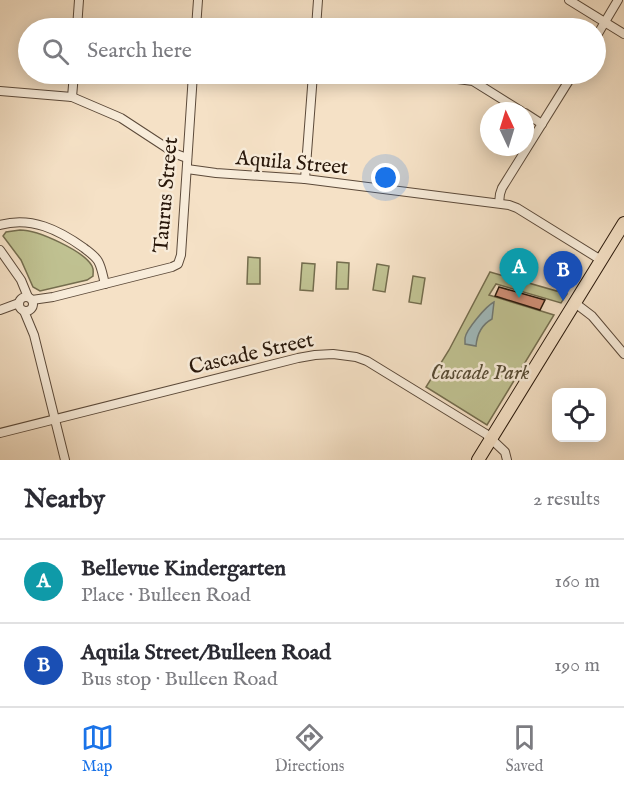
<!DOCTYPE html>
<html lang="en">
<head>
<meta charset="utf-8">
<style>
	:root { --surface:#fff; --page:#f2f2f3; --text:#2b2b33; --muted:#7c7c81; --line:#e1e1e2; --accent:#1a73e8 }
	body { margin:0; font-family:"IM FELL English",serif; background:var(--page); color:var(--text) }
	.controls { position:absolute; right:18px; bottom:18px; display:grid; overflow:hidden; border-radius:12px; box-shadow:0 3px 15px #0003 }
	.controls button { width:54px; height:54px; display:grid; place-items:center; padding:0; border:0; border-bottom:2px solid var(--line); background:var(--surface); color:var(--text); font:30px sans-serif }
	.compass { position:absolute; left:480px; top:102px; width:54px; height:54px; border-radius:50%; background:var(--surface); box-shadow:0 3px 15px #0003; rotate:356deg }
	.you { position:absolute; left:386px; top:178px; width:21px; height:21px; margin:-15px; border:4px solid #fff; border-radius:50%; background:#1a73e8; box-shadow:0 0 0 9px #1a73e833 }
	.badge { display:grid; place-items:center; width:39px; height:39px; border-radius:50%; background:var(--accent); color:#fff; font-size:20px; font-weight:700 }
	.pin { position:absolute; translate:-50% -50px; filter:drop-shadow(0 2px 3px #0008) }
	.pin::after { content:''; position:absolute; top:32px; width:21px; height:18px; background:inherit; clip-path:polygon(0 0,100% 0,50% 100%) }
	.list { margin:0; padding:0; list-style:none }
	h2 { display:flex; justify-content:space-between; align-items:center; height:78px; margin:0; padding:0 24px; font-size:26px }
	h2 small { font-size:20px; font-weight:400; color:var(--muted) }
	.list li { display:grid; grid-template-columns:39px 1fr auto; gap:18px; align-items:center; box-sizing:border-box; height:84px; padding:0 24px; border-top:2px solid var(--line) }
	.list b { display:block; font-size:22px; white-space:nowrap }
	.list p { margin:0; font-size:20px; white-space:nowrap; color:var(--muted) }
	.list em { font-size:20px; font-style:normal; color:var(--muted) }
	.icon { flex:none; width:33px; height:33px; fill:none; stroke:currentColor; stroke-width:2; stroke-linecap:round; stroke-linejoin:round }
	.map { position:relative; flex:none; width:624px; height:460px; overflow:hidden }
	.search { position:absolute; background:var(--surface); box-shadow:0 3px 15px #0003; left:18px; right:18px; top:18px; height:66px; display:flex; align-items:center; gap:15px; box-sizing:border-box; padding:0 21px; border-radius:33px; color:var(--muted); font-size:22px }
	.sheet { height:246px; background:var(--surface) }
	nav { display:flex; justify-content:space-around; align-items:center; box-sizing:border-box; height:84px; border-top:2px solid var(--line); background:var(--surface); font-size:16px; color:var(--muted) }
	nav a { display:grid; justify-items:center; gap:3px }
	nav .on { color:var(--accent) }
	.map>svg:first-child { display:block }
	.green { fill:#c0c292; stroke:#746d4e; stroke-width:1.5 }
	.water { fill:#a0bbbe; stroke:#707a76; stroke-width:1.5 }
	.building { fill:#d08f76; stroke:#29180b; stroke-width:1.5 }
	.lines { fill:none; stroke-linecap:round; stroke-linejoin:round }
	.minor-casing { stroke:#5c4a3a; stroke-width:10 }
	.primary-casing { stroke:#29180b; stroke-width:14 }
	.minor { stroke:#f8ecda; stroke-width:8 }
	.primary { stroke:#f5e1c6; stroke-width:12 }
	.labels { text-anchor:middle; stroke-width:5; stroke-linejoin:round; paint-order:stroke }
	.street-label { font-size:21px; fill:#29180b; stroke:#f8ecda }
	.park-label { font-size:21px; font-style:italic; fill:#564b34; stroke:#f8ecda }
</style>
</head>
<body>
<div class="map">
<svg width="624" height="460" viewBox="0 0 624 460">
	<rect width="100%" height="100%" fill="#f5e1c6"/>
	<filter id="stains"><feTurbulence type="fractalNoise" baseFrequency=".00333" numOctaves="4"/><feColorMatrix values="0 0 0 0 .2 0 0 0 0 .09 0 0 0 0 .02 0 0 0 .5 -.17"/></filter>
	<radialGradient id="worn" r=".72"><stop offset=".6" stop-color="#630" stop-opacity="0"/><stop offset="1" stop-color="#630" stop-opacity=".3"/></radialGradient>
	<g class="green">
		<path d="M 20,230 C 38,230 84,251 92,266 C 94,270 93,272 93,276 L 87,280 L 40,291 L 33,287 L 21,260 L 3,236 L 6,232 Z"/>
		<path d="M 248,257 L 260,258 L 260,284 L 247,284 Z"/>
		<path d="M 337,262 L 349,263 L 348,289 L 336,289 Z"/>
		<path d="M 302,263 L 315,264 L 313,291 L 300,290 Z"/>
		<path d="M 377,264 L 389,266 L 385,292 L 373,290 Z"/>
		<path d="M 490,272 L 567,294 L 561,303 L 496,284 L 489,295 L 554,315 L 487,425 L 426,387 L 449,350 Z"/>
		<path d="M 413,276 L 425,278 L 421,304 L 409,302 Z"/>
	</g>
	<path class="water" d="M 494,302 L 492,319 C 481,325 477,334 476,346 L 465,344 C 465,342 465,340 465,338 C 466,330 486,306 494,302 Z"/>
	<path class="building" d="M 499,287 L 545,300 L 540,310 L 495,296 Z"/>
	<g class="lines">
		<defs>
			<g id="minor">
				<path d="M 569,0 L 624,34"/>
				<path d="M 77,28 L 79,0"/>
				<path d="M 196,28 L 198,0"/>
				<path d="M 316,28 L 318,0"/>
				<path d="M 596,37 L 618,0"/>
				<path d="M 419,74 L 473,81 L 521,111"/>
				<path d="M 0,91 L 72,97 L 121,118 L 176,154 L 187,158"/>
				<path d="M 72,97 L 74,74"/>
				<path d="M 525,113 L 542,124"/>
				<path d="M 187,169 L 216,173 L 305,179 L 509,205 L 517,208 L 601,260"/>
				<path d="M 305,179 L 313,74"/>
				<path d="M 499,203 L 500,194 L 502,188 L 573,74"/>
				<path d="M 0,225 C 31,216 59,230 84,248 C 89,252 95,256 98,261 C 102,268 103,277 105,284"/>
				<path d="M 0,250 L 21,280 L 28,297"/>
				<circle cx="26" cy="304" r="7"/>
				<path d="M 32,300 L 53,297 L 172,267 L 178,264 L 181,255 L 193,74"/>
				<path d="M 575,303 L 592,316 L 624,354"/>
				<path d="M 0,310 L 19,303"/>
				<path d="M 24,311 L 34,335 L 65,460"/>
				<path d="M 0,433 L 298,358 L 315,355 L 333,354 L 356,357 L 367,361 L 486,434 L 505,452 L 507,460"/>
			</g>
			<path id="primary" d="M 478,460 L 624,223"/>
		</defs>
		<use href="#minor" class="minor-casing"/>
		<use href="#primary" class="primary-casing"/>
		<use href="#minor" class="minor"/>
		<use href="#primary" class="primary"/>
	</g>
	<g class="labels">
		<g class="street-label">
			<text transform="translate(292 162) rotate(5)" y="7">Aquila Street</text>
			<text transform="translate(165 195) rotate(-85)" y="7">Taurus Street</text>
			<text transform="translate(251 353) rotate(-13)" y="7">Cascade Street</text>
		</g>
		<g class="park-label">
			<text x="480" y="379">Cascade Park</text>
		</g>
	</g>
	<rect width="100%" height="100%" filter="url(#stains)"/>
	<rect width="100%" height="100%" fill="url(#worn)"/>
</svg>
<div class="controls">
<button><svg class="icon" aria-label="locate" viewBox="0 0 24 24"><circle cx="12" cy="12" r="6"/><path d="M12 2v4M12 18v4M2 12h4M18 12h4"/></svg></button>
</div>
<svg class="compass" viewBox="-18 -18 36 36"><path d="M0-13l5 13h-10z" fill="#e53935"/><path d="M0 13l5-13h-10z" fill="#7c7c81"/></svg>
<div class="you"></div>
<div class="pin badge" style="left:519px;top:298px;background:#0f9aa8">A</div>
<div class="pin badge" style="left:563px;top:301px;background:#1a4fb4">B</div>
<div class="search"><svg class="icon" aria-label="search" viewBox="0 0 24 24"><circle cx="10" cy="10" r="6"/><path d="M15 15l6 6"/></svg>Search here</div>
</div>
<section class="sheet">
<h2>Nearby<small>2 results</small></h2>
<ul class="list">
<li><span class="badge" style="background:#0f9aa8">A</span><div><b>Bellevue Kindergarten</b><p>Place · Bulleen Road</p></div><em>160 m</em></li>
<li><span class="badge" style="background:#1a4fb4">B</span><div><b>Aquila Street/Bulleen Road</b><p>Bus stop · Bulleen Road</p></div><em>190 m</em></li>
</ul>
</section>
<nav>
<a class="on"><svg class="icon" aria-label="map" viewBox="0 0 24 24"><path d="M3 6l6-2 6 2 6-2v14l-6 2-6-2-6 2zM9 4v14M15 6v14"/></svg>Map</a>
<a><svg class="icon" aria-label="directions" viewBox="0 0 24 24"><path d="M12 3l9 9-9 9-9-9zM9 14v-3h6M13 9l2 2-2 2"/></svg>Directions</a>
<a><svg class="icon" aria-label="saved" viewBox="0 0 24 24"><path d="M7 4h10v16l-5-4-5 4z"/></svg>Saved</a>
</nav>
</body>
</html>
